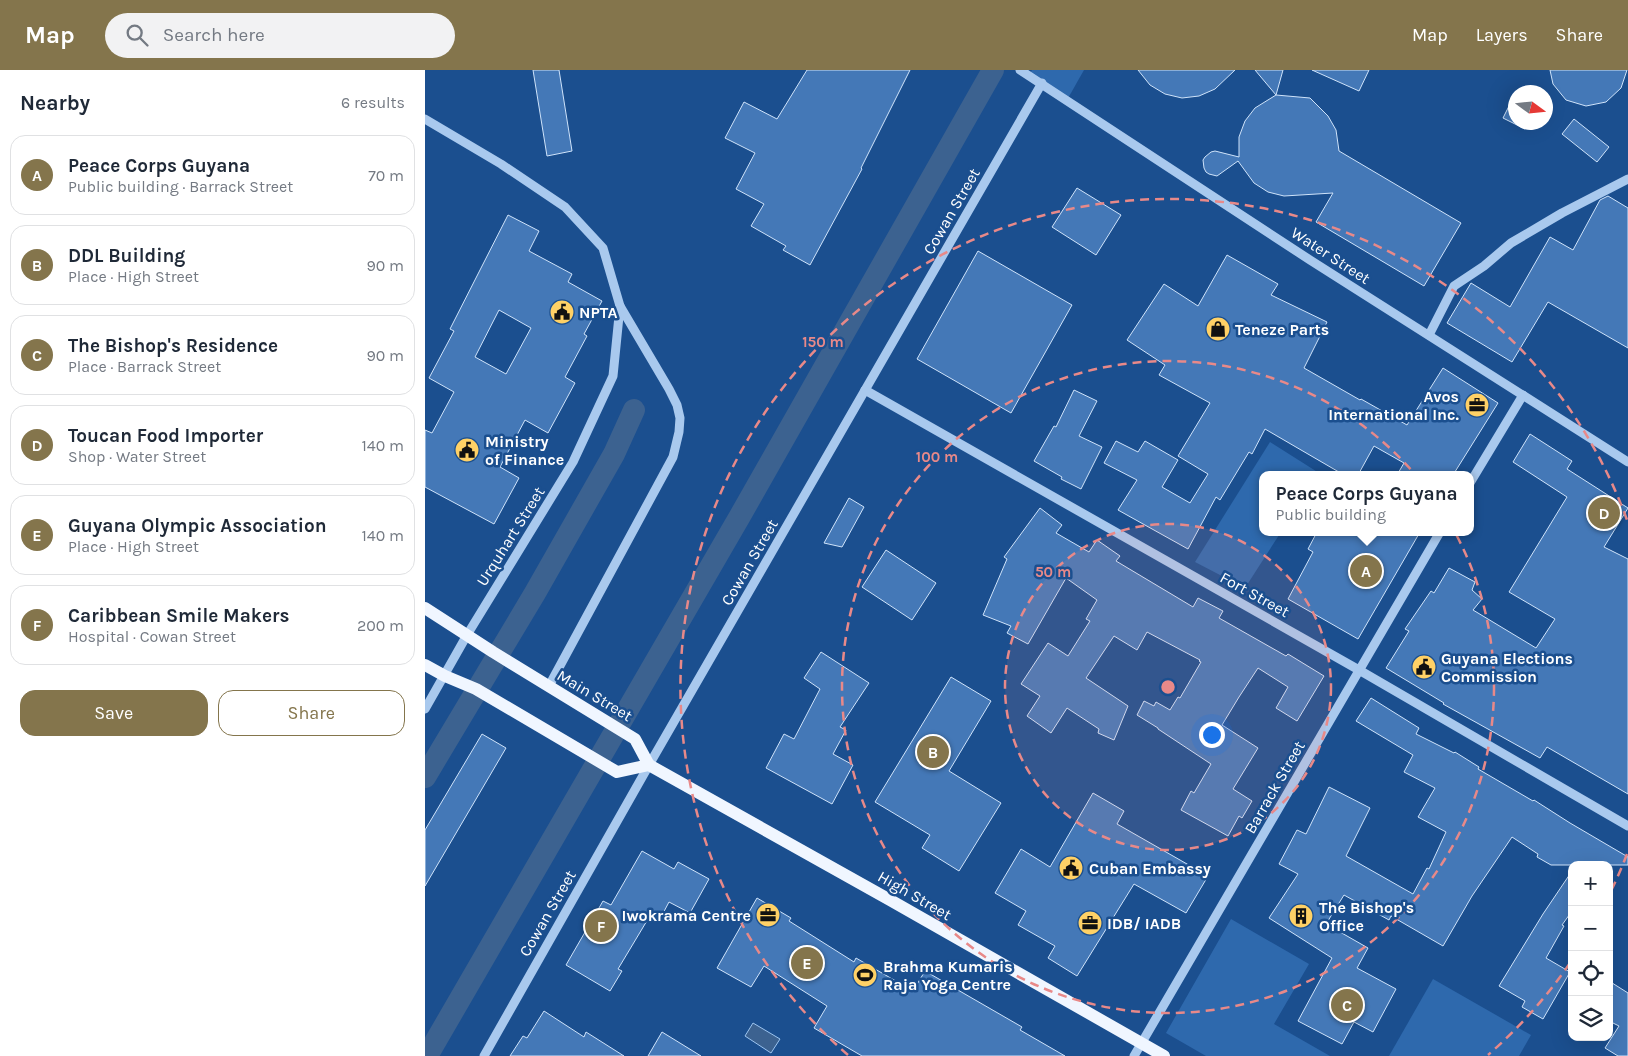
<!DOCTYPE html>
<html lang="en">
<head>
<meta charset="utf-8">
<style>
	:root { --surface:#fff; --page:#f2f2f3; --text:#1f2937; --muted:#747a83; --line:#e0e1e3; --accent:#84754c }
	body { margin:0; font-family:Karla,sans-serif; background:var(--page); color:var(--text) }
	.controls { position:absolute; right:15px; bottom:15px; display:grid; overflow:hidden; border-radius:10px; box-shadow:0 5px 20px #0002 }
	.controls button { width:45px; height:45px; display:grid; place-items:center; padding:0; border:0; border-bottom:1px solid var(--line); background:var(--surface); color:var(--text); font:25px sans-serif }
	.compass { position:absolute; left:1083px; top:15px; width:45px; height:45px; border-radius:50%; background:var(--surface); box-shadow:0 5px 20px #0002; rotate:105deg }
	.you { position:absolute; left:786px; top:664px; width:18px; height:18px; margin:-12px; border:4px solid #fff; border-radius:50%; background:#1a73e8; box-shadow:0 0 0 8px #1a73e833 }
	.badge { display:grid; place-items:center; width:32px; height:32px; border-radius:50%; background:var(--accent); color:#fff; font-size:16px; font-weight:700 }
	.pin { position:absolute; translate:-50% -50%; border:2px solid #fff; box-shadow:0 1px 5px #0006 }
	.popup { position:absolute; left:834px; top:401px; width:215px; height:65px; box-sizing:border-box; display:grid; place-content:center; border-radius:10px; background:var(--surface); filter:drop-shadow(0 1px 4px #0005); font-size:16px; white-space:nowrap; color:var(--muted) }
	.popup b { font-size:19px; color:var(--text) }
	.popup::after { content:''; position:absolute; left:50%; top:100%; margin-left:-10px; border:10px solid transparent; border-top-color:var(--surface) }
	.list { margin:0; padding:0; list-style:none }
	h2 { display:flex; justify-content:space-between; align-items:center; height:65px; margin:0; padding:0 20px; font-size:21px }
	h2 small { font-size:16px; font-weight:400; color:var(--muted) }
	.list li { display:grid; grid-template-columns:32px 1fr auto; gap:15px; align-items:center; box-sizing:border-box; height:80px; margin:0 10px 10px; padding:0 10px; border:1px solid var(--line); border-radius:15px }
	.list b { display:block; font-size:19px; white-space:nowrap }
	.list p { margin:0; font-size:16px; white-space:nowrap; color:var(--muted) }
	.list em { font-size:16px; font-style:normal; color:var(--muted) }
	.actions { display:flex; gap:10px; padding:15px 20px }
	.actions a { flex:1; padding:11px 0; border:1px solid var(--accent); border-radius:15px; text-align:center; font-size:18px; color:var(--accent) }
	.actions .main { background:var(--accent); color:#fff }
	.icon { flex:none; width:28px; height:28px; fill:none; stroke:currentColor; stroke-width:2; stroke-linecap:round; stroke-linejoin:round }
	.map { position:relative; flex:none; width:1203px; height:986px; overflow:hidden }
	header { display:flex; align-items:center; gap:30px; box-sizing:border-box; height:70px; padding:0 25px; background:var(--accent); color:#fff }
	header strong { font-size:24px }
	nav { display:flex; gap:28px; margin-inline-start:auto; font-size:18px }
	.search { width:350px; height:45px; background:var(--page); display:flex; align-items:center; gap:12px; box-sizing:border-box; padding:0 18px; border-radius:28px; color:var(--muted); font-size:19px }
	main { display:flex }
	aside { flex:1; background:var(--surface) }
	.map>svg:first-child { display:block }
	.green { fill:#2e69ad }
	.water { fill:#3c6290; stroke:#9cc4f0 }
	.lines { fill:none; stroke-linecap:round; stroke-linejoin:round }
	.canal { stroke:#3c6290; stroke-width:22 }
	.building { fill:#4478b7; stroke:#cfe3fa; fill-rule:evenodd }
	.minor { stroke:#a9c9ee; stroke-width:9 }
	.major { stroke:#f0f6ff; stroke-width:12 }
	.ring { fill:none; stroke:#e88989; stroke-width:2.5; stroke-dasharray:9 6 }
	.labels { text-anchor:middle; stroke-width:5; stroke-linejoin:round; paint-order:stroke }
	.street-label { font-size:16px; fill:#fff; stroke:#1b4f8f }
	.poi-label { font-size:16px; font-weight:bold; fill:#fff; stroke:#1b4f8f; text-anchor:start }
	.centre { fill:#e88989; stroke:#1b4f8f; stroke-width:2.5 }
	.ring-label { font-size:15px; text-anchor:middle; font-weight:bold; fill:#e88989; stroke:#1b4f8f; stroke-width:5; stroke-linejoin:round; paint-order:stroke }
</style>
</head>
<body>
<header>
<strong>Map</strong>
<div class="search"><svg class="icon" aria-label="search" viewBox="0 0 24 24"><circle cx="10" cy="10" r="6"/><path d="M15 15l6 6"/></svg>Search here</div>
<nav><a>Map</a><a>Layers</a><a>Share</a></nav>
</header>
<main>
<aside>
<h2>Nearby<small>6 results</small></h2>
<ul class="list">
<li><span class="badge">A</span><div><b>Peace Corps Guyana</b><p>Public building · Barrack Street</p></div><em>70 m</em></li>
<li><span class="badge">B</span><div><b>DDL Building</b><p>Place · High Street</p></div><em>90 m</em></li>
<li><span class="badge">C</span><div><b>The Bishop's Residence</b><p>Place · Barrack Street</p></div><em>90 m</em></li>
<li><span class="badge">D</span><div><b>Toucan Food Importer</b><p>Shop · Water Street</p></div><em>140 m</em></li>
<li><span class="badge">E</span><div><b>Guyana Olympic Association</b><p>Place · High Street</p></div><em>140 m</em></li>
<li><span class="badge">F</span><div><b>Caribbean Smile Makers</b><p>Hospital · Cowan Street</p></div><em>200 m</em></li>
</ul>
<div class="actions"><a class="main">Save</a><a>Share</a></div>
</aside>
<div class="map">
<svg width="1203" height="986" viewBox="0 0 1203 986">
	<rect width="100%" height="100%" fill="#1b4f8f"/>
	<g class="green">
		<path d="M 607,0 L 659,0 L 642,30 L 604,4 Z"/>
		<path d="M 845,372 L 894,403 L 893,405 L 837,405 L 837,462 L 856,462 L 820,518 L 770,492 Z"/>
		<path d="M 806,849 L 884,894 L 849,954 L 905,986 L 781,986 L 741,963 Z"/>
		<path d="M 1008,909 L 1106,965 L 1094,986 L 964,986 Z"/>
	</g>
	<path class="water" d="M 328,953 L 355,969 L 346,983 L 320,966 Z"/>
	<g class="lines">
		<g class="canal">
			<path d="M 0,707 L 110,523 L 189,384 L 209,340"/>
			<path d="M 2,986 L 315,446 L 568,0"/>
		</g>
	</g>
	<g class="building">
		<path d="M 108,0 L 134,0 L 147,81 L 122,86 Z"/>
		<path d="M 382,0 L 485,0 L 436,98 L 437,99 L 385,195 L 358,180 L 361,176 L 326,156 L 339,134 L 311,119 L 330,83 L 300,68 L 319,32 L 352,49 Z"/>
		<path d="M 713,0 L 810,0 L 790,19 L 774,26 L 757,28 L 740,24 L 725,15 Z"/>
		<path d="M 830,0 L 858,0 L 851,25 L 885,28 L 903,46 L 911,60 L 914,81 L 1036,153 L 999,216 L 891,152 L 908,123 L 859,126 L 843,122 L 829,113 L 813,91 L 792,106 L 784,104 L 781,102 L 779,98 L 778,90 L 780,87 L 786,82 L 790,81 L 814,87 L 814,67 L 820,51 L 830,38 L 851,25 Z"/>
		<path d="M 887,0 L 944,0 L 934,21 Z"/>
		<path d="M 1125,0 L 1202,0 L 1196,18 L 1181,32 L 1161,36 L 1141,30 L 1128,14 Z"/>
		<path d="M 1090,24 L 1090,52 L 1103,52 L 1100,59 L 1078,48 Z"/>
		<path d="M 1149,49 L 1184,77 L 1172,92 L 1137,64 Z"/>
		<path d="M 652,118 L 696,145 L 671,185 L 627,157 Z"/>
		<path d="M 1183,126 L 1203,138 L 1203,278 L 1123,232 L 1087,292 L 1022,253 L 1046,213 L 1085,237 L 1125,167 L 1148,180 L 1175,130 Z"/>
		<path d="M 83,145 L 114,161 L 104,181 L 147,204 L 143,212 L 177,231 L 159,264 L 162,266 L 140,307 L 150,313 L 123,363 L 100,350 L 75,397 L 94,408 L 69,454 L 0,417 L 0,360 L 7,363 L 29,322 L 4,308 L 29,261 L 25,259 ZM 74,240 L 106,258 L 81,304 L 50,287 Z"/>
		<path d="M 553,181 L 647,235 L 586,343 L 492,289 Z"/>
		<path d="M 802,185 L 853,214 L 846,225 L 902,252 L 879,298 L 935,330 L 936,329 L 982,355 L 1018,298 L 1073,333 L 1028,405 L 972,405 L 979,393 L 949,376 L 933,405 L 919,405 L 840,359 L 827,384 L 824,382 L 795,430 L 791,427 L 763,479 L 693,440 L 712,410 L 679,393 L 691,371 L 713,382 L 720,371 L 753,390 L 737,417 L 765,433 L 783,404 L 753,386 L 785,333 L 734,305 L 740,295 L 702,270 L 739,214 L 773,236 Z"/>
		<path d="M 649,320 L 672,331 L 654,366 L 677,377 L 656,419 L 636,409 L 637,407 L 609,391 L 629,356 L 631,357 Z"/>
		<path d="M 1105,364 L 1147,391 L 1142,399 L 1203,438 L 1179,477 L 1203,489 L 1203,724 L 1122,677 L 1115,688 L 1018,634 L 1019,633 L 961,598 L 984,561 L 980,559 L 1006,521 L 1009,523 L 1024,498 L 1050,512 L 1047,520 L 1057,529 L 1048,540 L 1111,578 L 1130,549 L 1084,522 L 1142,427 L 1088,392 Z"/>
		<path d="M 424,428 L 439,437 L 417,477 L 399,473 Z"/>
		<path d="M 615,438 L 637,455 L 631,463 L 664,482 L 672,470 L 695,486 L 691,491 L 768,537 L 773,528 L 798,541 L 794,548 L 861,586 L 863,584 L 899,606 L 872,651 L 851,638 L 863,617 L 833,598 L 814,627 L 797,655 L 833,678 L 808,719 L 827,731 L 817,748 L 814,746 L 803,766 L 756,740 L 766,721 L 769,723 L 786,694 L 733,659 L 733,658 L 712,645 L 719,631 L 729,636 L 731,632 L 745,640 L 753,627 L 755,628 L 776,592 L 774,591 L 775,590 L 722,562 L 712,580 L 689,566 L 661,608 L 703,636 L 689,670 L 673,663 L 674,659 L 642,638 L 626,663 L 602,646 L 615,626 L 596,614 L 623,573 L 643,586 L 665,551 L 661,549 L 672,530 L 641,508 L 603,574 L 582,563 L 586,556 L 558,545 L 582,489 L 579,487 Z"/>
		<path d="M 892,462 L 995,462 L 933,569 L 863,529 L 888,482 L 883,479 Z"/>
		<path d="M 461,480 L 511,513 L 487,550 L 437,517 Z"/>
		<path d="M 396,582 L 444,613 L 415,657 L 421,660 L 408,684 L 428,695 L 407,734 L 341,698 L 359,664 L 369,669 L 395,619 L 379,608 Z"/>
		<path d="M 526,607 L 566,631 L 524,701 L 576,733 L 534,801 L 497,778 L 505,765 L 450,732 Z"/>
		<path d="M 946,628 L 994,658 L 991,664 L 1029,683 L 1030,682 L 1054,697 L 1053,699 L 1108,731 L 1109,730 L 1145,753 L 1203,787 L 1203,795 L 1126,795 L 1112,787 L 1113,784 L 1087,767 L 1047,826 L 1018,876 L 966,846 L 964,850 L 919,825 L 901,854 L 943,878 L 932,898 L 971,919 L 948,962 L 929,952 L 917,974 L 873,951 L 907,888 L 844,848 L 873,804 L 854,794 L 872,760 L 881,764 L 904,717 L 945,738 L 921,786 L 988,824 L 1002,798 L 1004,799 L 1021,762 L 993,747 L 1010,718 L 979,702 L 988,685 L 931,651 Z"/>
		<path d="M 57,664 L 81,678 L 0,816 L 0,760 Z"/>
		<path d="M 668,723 L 699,741 L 692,754 L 783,806 L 761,843 L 709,814 L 652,906 L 623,888 L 630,876 L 593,855 L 601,841 L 570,823 L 596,779 L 625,797 Z"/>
		<path d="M 217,781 L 249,799 L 253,792 L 284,809 L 265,843 L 244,832 L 235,849 L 226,844 L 193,899 L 197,901 L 185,921 L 141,895 L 178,831 L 186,835 Z"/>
		<path d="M 1147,801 L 1147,841 L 1137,855 L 1139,856 L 1121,888 L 1145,902 L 1118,949 L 1097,937 L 1100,931 L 1074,916 L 1118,844 Z"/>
		<path d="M 332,828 L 366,848 L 364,851 L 429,892 L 431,888 L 488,921 L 500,901 L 597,957 L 595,960 L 640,986 L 437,986 L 389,958 L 402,936 L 339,896 L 326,917 L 292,898 Z"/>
		<path d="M 1184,911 L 1203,923 L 1203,986 L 1193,986 L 1180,978 L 1194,956 L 1184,951 Z"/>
		<path d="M 119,941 L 159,967 L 161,962 L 199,986 L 85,986 L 98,966 L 102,968 Z"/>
		<path d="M 237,962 L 276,986 L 223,986 Z"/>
	</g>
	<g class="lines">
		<g class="minor">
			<path d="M 595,0 L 885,190 L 1203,392"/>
			<path d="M 0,49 L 76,94 L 140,137 L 178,178 L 195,236 L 188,306 L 148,392 L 42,565 L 0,639"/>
			<path d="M 1004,265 L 1029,216 L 1059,196 L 1086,173 L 1137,143 L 1203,109"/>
			<path d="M 440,320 L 934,600 L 1203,756"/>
			<path d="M 1045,413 L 1098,325"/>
			<path d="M 124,616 L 248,387 L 254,362 L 255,348 L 252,335 L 244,319 L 195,236"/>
			<path d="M 59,986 L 224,695 L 617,13"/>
			<path d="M 709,986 L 1015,462"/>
		</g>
		<g class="major">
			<path d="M 0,538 L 68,582 L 210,669 L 224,695"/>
			<path d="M 0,595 L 20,606 L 51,619 L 192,702 L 224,695"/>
			<path d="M 224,695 L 465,830 L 739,986"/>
		</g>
	</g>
	<circle cx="743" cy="617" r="163" fill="#e88989" fill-opacity=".12"/>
	<g class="ring">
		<circle cx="743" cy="617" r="163"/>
		<circle cx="743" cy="617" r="326"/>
		<path d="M1202 784A488 488 0 0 1 1185 823M1145 893A488 488 0 0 1 1063 985M423 985A488 488 0 1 1 1202 450"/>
	</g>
	<defs>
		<symbol id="civic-disc" viewBox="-11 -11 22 22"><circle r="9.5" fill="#ffd166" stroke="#1b4f8f"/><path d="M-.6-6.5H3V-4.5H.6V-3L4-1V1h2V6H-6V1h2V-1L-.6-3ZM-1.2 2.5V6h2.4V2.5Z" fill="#111"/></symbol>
		<symbol id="shop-disc" viewBox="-11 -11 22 22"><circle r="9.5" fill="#ffd166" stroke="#1b4f8f"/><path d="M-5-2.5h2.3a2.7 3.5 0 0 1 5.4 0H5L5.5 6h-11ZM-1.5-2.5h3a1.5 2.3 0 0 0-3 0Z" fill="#111"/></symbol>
		<symbol id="office-disc" viewBox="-11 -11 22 22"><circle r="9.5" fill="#ffd166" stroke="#1b4f8f"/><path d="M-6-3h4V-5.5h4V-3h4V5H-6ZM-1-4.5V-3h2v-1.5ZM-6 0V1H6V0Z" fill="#111"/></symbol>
		<symbol id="building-disc" viewBox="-11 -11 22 22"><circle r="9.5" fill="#ffd166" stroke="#1b4f8f"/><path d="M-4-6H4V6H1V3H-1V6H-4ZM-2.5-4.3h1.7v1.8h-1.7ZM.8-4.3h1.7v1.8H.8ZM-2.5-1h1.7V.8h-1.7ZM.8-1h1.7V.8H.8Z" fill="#111"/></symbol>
		<symbol id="stadium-disc" viewBox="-11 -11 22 22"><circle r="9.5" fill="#ffd166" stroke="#1b4f8f"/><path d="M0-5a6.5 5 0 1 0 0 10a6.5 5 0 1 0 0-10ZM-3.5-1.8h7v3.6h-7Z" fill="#111"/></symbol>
	</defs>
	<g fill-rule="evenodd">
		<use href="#civic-disc" x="123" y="228" width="28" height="28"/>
		<use href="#shop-disc" x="779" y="245" width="28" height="28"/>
		<use href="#office-disc" x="1038" y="321" width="28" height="28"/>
		<use href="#civic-disc" x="28" y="366" width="28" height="28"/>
		<use href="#civic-disc" x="985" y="583" width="28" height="28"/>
		<use href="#civic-disc" x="632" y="784" width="28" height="28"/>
		<use href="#office-disc" x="329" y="831" width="28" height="28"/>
		<use href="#building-disc" x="862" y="832" width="28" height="28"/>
		<use href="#office-disc" x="651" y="839" width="28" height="28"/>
		<use href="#stadium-disc" x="426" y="891" width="28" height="28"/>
	</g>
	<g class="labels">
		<g class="street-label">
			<text transform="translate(526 141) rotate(-60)" y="6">Cowan Street</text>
			<text transform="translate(906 185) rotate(33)" y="6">Water Street</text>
			<text transform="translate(85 466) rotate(-58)" y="6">Urquhart Street</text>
			<text transform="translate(324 492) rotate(-60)" y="6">Cowan Street</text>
			<text transform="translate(830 524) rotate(29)" y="6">Fort Street</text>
			<text transform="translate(170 625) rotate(31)" y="6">Main Street</text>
			<text transform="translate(849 717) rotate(-60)" y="6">Barrack Street</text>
			<text transform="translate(490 825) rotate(30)" y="6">High Street</text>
			<text transform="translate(122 843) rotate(-60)" y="6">Cowan Street</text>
		</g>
		<g class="poi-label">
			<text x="154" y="248">NPTA</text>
			<text x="810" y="265">Teneze Parts</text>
			<text x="1034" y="332" text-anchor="end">Avos<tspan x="1034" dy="18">International Inc.</tspan></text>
			<text x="60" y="377">Ministry<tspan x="60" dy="18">of Finance</tspan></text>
			<text x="1016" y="594">Guyana Elections<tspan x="1016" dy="18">Commission</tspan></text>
			<text x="664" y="804">Cuban Embassy</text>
			<text x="894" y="843">The Bishop's<tspan x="894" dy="18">Office</tspan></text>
			<text x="326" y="851" text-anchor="end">Iwokrama Centre</text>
			<text x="682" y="859">IDB/ IADB</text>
			<text x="458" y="902">Brahma Kumaris<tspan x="458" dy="18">Raja Yoga Centre</tspan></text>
		</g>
	</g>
	<circle cx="743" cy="617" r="8" class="centre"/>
	<g class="ring-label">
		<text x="398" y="277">150 m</text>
		<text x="512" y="392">100 m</text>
		<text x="628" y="507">50 m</text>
	</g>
</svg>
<div class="controls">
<button>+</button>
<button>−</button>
<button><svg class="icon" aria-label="locate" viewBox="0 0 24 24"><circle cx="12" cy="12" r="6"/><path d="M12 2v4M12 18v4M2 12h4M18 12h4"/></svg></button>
<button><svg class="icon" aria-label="layers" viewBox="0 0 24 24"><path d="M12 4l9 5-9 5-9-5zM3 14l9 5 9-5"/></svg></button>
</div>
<svg class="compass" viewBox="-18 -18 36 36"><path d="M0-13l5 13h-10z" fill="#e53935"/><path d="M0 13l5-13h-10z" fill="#747a83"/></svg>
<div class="you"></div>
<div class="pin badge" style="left:941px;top:501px">A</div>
<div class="popup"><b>Peace Corps Guyana</b>Public building</div>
<div class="pin badge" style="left:508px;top:682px">B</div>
<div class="pin badge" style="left:922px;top:935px">C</div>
<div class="pin badge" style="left:1179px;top:443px">D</div>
<div class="pin badge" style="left:382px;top:893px">E</div>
<div class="pin badge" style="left:176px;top:856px">F</div>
</div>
</main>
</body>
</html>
